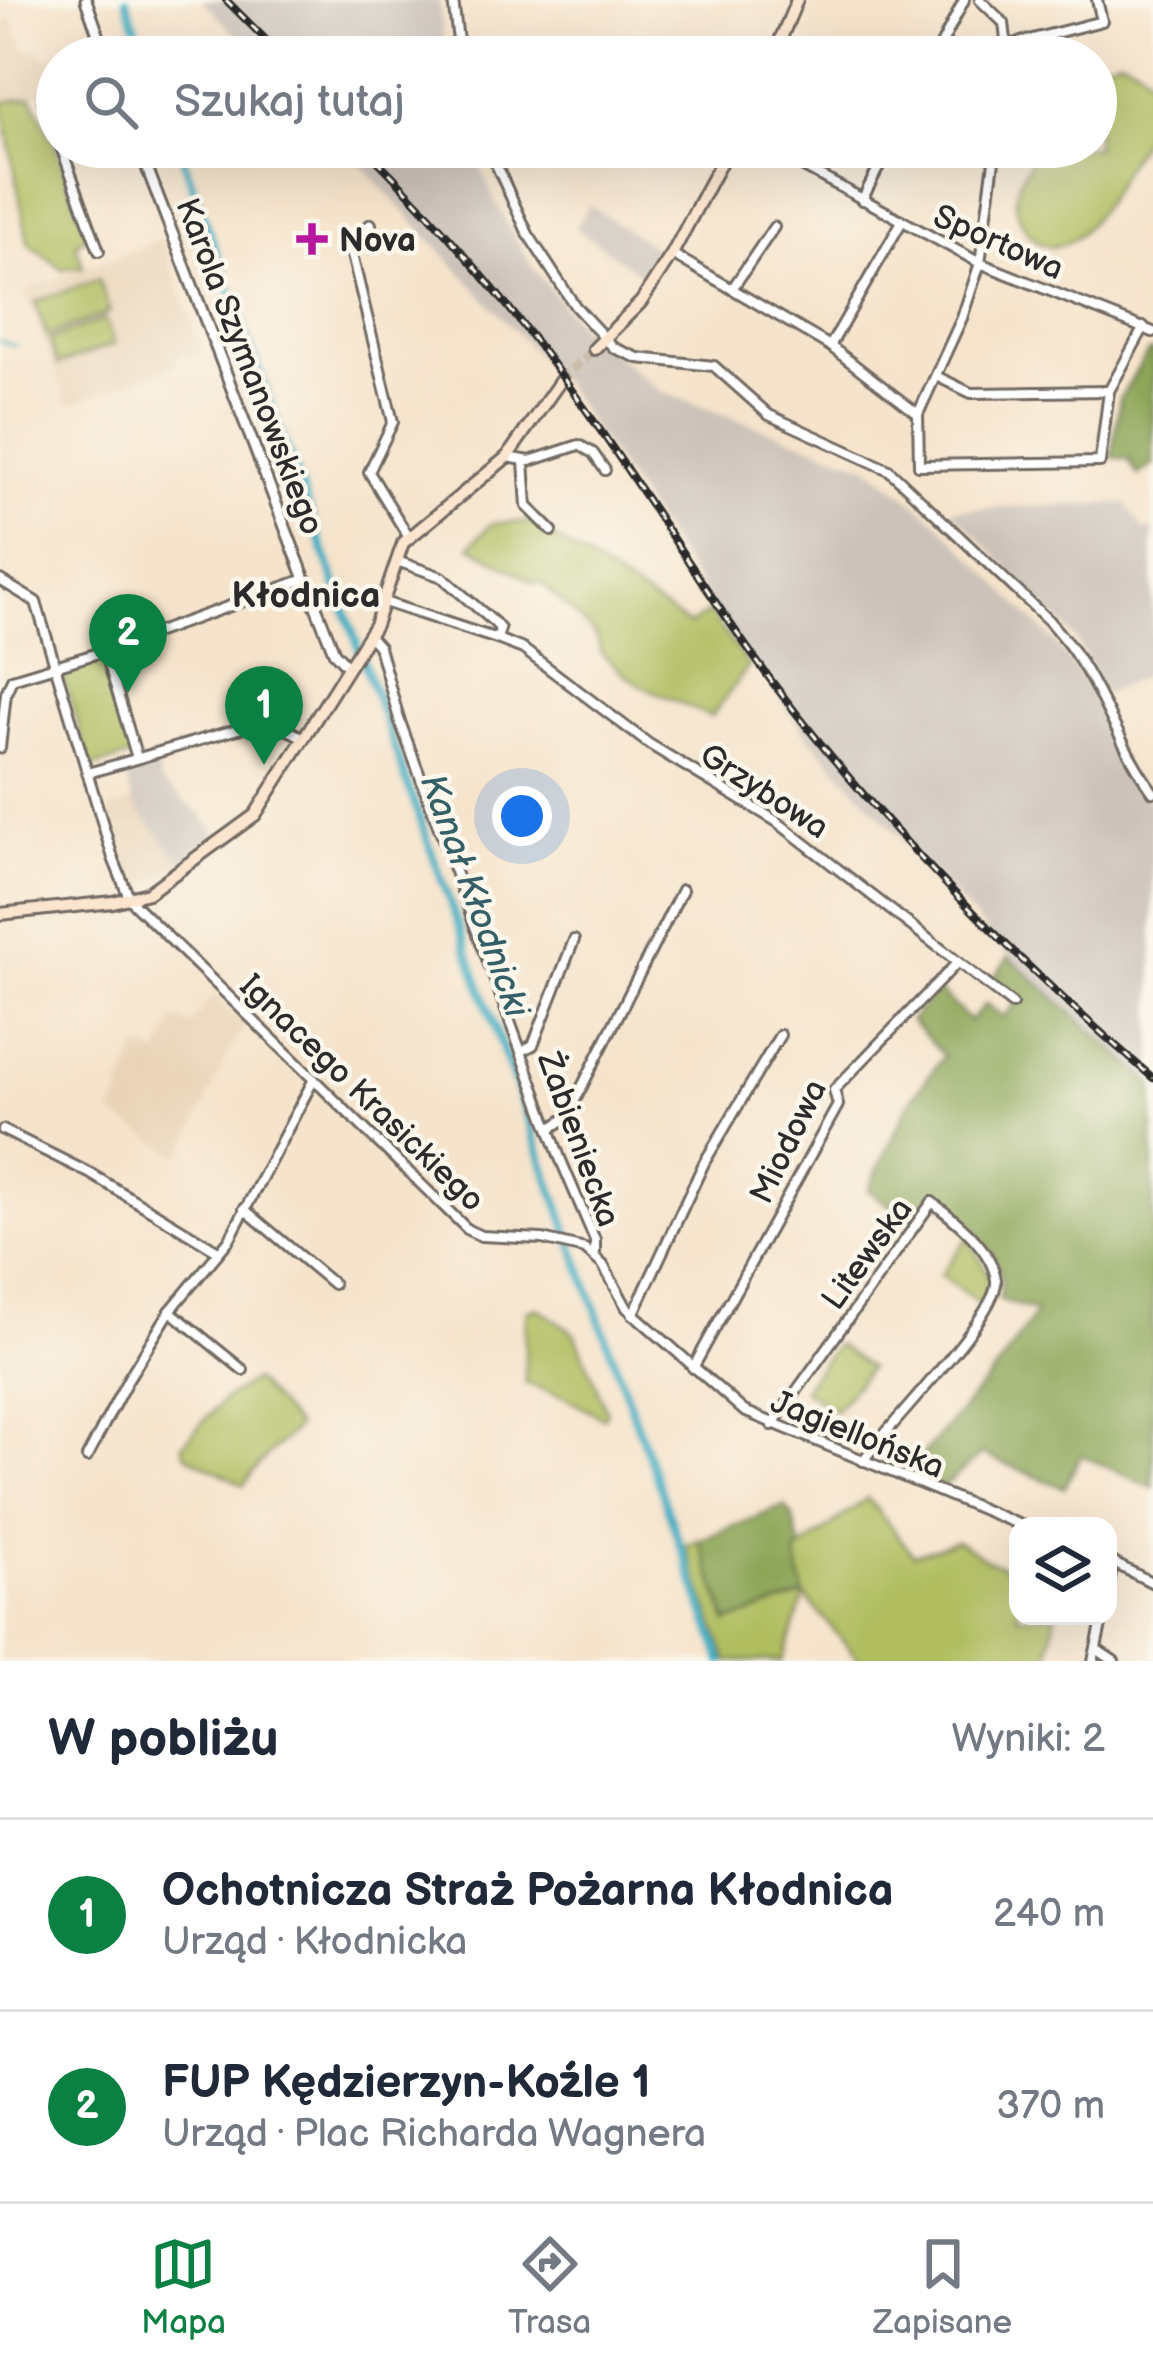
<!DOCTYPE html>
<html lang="pl">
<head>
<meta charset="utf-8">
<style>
	:root { --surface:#fff; --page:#f6f6f7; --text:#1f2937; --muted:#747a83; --line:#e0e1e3; --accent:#0b8043 }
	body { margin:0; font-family:"Balsamiq Sans",sans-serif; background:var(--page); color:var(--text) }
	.controls { position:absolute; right:36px; bottom:36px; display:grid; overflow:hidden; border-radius:24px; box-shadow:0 12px 48px #0002 }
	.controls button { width:108px; height:108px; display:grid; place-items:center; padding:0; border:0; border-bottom:3px solid var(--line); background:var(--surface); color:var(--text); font:60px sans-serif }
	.you { position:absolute; left:522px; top:816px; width:42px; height:42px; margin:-30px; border:9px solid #fff; border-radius:50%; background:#1a73e8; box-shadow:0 0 0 18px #1a73e833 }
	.badge { display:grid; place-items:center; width:78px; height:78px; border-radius:50%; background:var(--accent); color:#fff; font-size:39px; font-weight:700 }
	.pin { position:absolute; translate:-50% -99px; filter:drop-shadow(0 3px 6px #0008) }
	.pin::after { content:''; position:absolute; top:63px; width:42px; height:36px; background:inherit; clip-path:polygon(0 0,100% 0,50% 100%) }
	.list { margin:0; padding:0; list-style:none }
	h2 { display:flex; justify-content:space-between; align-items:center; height:156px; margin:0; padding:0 48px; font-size:51px }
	h2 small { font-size:39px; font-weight:400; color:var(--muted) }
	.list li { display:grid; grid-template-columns:78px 1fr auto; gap:36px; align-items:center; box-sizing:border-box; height:192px; padding:0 48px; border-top:3px solid var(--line) }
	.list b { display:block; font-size:45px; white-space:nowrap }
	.list p { margin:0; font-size:39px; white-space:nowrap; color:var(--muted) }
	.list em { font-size:39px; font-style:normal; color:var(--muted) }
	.icon { flex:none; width:66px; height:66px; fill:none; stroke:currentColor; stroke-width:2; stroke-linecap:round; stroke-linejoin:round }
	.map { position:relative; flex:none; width:1153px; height:1661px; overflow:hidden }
	.search { position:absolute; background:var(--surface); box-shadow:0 12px 48px #0002; left:36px; right:36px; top:36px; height:132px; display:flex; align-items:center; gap:30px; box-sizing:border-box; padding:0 42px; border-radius:66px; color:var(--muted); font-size:45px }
	.sheet { height:540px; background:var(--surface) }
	nav { display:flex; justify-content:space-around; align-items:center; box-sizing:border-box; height:168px; border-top:3px solid var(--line); background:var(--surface); font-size:33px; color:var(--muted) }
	nav a { display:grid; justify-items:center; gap:6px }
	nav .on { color:var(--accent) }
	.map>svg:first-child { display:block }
	.built { fill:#ead4b8 }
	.industrial { fill:#ccc2b9 }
	.green { fill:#b0be60; stroke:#6e7446; stroke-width:3 }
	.forest { fill:#8ca556; stroke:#5c6840; stroke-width:3 }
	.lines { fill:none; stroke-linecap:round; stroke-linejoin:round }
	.stream { stroke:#43aec2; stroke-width:3 }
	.canal { stroke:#43aec2; stroke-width:8 }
	.secondary-tunnel { stroke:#cdbeab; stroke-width:10; stroke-dasharray:10 5; stroke-linecap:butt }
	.minor-casing { stroke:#726b63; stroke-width:14 }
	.tertiary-casing { stroke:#726b63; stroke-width:15 }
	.secondary-casing { stroke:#726b63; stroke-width:16 }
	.minor { stroke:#fff; stroke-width:8 }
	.tertiary { stroke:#fff; stroke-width:9 }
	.secondary { stroke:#fce5cf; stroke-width:10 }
	.rail-casing { stroke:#2b2b2b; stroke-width:8 }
	.rail { stroke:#fbf7ec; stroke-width:3; stroke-dasharray:9; stroke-linecap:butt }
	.poi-dot { fill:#b5179e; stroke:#fbf7ec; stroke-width:4.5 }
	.labels { text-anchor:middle; stroke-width:9; stroke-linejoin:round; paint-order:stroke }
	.poi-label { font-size:33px; font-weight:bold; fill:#2b2b2b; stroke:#fbf7ec; text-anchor:start }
	.street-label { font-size:33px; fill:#2b2b2b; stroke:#fbf7ec }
	.neighbourhood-label { font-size:36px; font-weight:bold; fill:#2b2b2b; stroke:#fbf7ec }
	.water-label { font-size:36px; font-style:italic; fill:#355f67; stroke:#fbf7ec }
</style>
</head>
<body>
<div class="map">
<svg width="1153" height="1661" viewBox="0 0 1153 1661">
	<rect width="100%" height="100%" fill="#fbf7ec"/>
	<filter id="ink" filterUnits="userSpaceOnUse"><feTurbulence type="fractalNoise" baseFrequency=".00833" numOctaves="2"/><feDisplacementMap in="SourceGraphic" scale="24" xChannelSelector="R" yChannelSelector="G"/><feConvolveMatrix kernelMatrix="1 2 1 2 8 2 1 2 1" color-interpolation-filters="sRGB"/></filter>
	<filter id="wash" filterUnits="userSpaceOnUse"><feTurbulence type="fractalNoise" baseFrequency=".004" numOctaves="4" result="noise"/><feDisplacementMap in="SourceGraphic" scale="48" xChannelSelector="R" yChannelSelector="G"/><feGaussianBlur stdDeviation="2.7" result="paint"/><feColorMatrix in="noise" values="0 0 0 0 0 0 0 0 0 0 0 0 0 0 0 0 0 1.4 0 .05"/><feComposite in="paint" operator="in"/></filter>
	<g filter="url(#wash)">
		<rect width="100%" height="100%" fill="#f6e3cb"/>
		<g class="built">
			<path d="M 14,17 L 13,24 L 26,50 L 40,50 L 46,59 L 92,44 L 97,57 L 57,57 L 57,90 L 2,103 L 0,24 Z"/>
			<path d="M 161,240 L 204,355 L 189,360 L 185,352 L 175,356 L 177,364 L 68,405 L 25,291 Z"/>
			<path d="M 136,802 L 181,863 L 134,891 L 107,811 Z"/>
			<path d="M 214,994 L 246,1025 L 229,1051 L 182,1156 L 111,1115 L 139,1046 L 159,1055 L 174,1018 L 192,1025 Z"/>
		</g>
		<g class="industrial">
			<path d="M 202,0 L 439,0 L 445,57 L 258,57 Z"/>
			<path d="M 345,147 L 472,147 L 496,204 L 532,266 L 579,326 L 662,392 L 869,466 L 940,524 L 1057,645 L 1085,682 L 1127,768 L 1153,805 L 1153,1085 L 1014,962 L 806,734 L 720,617 L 565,386 Z"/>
			<path d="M 589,205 L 662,252 L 647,279 L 575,228 Z"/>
			<path d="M 1126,503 L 1144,531 L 1153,528 L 1153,672 L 1105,694 L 1074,637 L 951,509 Z"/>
			<path d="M 157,757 L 160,781 L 201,814 L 218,837 L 181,863 L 133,803 L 124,767 Z"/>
		</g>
		<g class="green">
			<path d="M 1119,58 C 1134,62 1149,71 1153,87 C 1153,94 1153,109 1153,116 C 1150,132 1135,151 1126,165 C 1110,194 1062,290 1023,224 C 1006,196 1023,172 1039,147 L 1096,147 L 1096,64 Z"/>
			<path d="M 32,97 L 57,150 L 87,236 L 76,244 L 83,267 L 62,269 L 28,243 L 2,103 Z"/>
			<path d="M 98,279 L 110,312 L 47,336 L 35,302 Z"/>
			<path d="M 105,319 L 114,344 L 58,365 L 49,340 Z"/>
			<path d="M 530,522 L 689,625 L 709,612 L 749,666 L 711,717 L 642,686 L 625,674 L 602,654 L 596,635 L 539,581 L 535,583 L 470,546 L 492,523 Z"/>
			<path d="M 103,657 L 133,756 L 94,767 L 90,765 L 61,670 Z"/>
			<path d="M 968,1237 C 981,1263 999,1278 981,1305 L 940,1275 Z"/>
			<path d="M 537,1307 L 575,1333 L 607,1412 L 603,1418 L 567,1398 L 525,1383 C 526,1361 523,1329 527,1311 Z"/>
			<path d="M 836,1344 L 869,1368 L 835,1411 L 803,1389 Z"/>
			<path d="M 254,1380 L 297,1427 C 278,1447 258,1461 244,1485 L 186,1455 L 182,1445 L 223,1400 Z"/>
			<path d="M 867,1498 L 914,1555 L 957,1541 L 987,1560 L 1018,1573 L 1018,1616 L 1056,1616 L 1048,1657 L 1058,1661 L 860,1661 L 805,1596 L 782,1661 L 727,1661 L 685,1545 L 699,1540 L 727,1622 L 796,1553 Z"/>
		</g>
		<g class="forest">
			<path d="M 1153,351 L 1153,465 L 1138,475 L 1128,459 L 1112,457 L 1120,398 L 1148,352 Z"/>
			<path d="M 1009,957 L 1153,1085 L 1153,1488 L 1081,1455 L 1064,1488 L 982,1454 L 942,1488 L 905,1475 L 1000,1365 L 1036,1312 L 999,1299 C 1013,1255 961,1218 931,1195 L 911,1221 L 868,1190 L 910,1101 L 944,1056 L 910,1020 L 938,990 L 970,1021 L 986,1004 L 1004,1017 L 1017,1001 L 992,980 Z"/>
			<path d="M 784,1506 L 792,1515 L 801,1549 L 796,1553 L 804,1595 L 728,1622 L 699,1540 Z"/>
		</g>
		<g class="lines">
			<path class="stream" d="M 0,341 L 16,346"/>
			<g class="canal">
				<path d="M 126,0 L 147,57"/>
				<path d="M 179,147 L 722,1661"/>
			</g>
		</g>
	</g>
	<g filter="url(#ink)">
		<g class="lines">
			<path class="secondary-tunnel" d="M 561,380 L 594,349"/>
			<defs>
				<g id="minor">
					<path d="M 453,0 L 460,57"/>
					<path d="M 980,0 L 1004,23 L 1008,57"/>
					<path d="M 1009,45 L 1102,21 L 1097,0"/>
					<path d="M 935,57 L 964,0"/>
					<path d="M 57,96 L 43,101 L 57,137"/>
					<path d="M 61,147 L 99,251"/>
					<path d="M 488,147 L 528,234 L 575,306 L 614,348 L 638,358 L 714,366 L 769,415 L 889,470 L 1049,621 L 1069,645 C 1103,691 1119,746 1153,792"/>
					<path d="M 767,147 L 980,263 L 1153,332"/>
					<path d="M 862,200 L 889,147"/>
					<path d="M 371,224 L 354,236 L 351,251 L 393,422 L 369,472 L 408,536"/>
					<path d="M 672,254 L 830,346 L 918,414"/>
					<path d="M 732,289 L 774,227"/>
					<path d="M 830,346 L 901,223"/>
					<path d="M 936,376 L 971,393 L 1109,391"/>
					<path d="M 507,457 L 530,461 L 579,445 L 593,453 L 605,470"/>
					<path d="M 524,461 L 527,506 L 552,531"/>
					<path d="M 919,465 L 918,414 L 962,318 L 980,263 L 996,147"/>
					<path d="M 919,465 L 1100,462 L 1109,391 L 1144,327"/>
					<path d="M 397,561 L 442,577 L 495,623 L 500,629 L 497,639 L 523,649 L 649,744 L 776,821 L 1012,1004"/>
					<path d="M 0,580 L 36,602 L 113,858 L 130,900 L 468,1230 L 481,1236 L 542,1239 L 585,1249 L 603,1265 L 627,1308 L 744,1411 L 1023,1526"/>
					<path d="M 384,602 L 497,639"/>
					<path d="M 369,636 L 379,647 L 399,719 L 560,1158 L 595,1240 L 595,1253"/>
					<path d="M 105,651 L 137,758"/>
					<path d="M 0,748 L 6,693 L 12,679 L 105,651 L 305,579"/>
					<path d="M 88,773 L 268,720 L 304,738"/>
					<path d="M 522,1051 L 533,1045 L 574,940"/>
					<path d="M 550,1129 L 566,1118 L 682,890"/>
					<path d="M 3,1130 L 91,1174 L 218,1251"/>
					<path d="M 244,1209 L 333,1284"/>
					<path d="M 170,1311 L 243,1370"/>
					<path d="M 633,1315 L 704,1163 L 780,1035"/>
					<path d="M 693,1368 L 838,1105 L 834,1090 L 958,962"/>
					<path d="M 772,1425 L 932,1202 C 955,1220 992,1248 996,1280 C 1000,1314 886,1427 863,1461"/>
					<path d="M 87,1457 L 128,1379 L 170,1311 L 229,1240 L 314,1079"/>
					<path d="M 1108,1560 L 1153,1583"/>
					<path d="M 1108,1589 L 1113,1562"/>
					<path d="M 1096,1649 L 1114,1661"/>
					<path d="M 1093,1661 L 1103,1616"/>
				</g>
				<g id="tertiary">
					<path d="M 86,0 L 106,57"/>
					<path d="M 139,147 L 305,579 L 334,652 L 348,667"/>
				</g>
				<g id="secondary">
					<path d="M 773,57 L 797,0"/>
					<path d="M 594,349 L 641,302 L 672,254 L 729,147"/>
					<path d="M 0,914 L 113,902 L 148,893 L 255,815 L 375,625 L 403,543 L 507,457 L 561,380"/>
				</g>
			</defs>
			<use href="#minor" class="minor-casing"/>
			<use href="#tertiary" class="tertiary-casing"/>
			<use href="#secondary" class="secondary-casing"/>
			<use href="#minor" class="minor"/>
			<use href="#tertiary" class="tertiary"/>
			<use href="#secondary" class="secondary"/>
			<defs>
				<g id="rail">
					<path d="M 226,0 L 283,57"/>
					<path d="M 364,147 C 445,228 520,316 586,410 C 651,501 708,597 776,687 C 886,832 1014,959 1153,1078"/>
				</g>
			</defs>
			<use href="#rail" class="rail-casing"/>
			<use href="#rail" class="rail"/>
		</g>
	</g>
	<path class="poi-dot" d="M306 221h12v12h12v12h-12v12h-12v-12h-12v-12h12z"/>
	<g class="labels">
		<g class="poi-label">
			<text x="339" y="251">Nova</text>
		</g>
		<g class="street-label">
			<text transform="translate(999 241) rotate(24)" y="12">Sportowa</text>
			<text transform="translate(251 366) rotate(69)" y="12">Karola Szymanowskiego</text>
			<text transform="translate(765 790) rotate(33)" y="12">Grzybowa</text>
			<text transform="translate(363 1092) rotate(44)" y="12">Ignacego Krasickiego</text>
			<text transform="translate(580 1139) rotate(70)" y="12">Żabieniecka</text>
			<text transform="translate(787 1141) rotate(-64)" y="12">Miodowa</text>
			<text transform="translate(866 1253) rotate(-54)" y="12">Litewska</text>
			<text transform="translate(858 1433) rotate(22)" y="12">Jagiellońska</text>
		</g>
		<g class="neighbourhood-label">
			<text x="306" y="607">Kłodnica</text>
		</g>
		<g class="water-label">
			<text transform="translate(476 895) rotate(70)" y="13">Kanał Kłodnicki</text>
		</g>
	</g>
</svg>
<div class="controls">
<button><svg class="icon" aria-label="layers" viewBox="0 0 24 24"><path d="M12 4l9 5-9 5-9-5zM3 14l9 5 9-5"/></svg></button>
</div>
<div class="you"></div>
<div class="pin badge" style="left:264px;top:765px">1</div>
<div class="pin badge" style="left:128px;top:693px">2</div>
<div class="search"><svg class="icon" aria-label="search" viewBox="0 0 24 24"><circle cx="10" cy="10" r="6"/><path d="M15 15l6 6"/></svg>Szukaj tutaj</div>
</div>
<section class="sheet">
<h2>W pobliżu<small>Wyniki: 2</small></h2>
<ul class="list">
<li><span class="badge">1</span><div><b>Ochotnicza Straż Pożarna Kłodnica</b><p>Urząd · Kłodnicka</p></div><em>240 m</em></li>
<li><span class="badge">2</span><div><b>FUP Kędzierzyn-Koźle 1</b><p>Urząd · Plac Richarda Wagnera</p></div><em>370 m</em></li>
</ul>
</section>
<nav>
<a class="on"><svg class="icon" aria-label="map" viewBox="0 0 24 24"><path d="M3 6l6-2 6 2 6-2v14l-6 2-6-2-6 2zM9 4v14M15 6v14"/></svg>Mapa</a>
<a><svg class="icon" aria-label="directions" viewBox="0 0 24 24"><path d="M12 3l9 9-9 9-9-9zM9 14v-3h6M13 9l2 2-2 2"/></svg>Trasa</a>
<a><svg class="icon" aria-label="saved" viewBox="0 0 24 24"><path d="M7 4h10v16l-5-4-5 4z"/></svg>Zapisane</a>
</nav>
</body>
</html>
